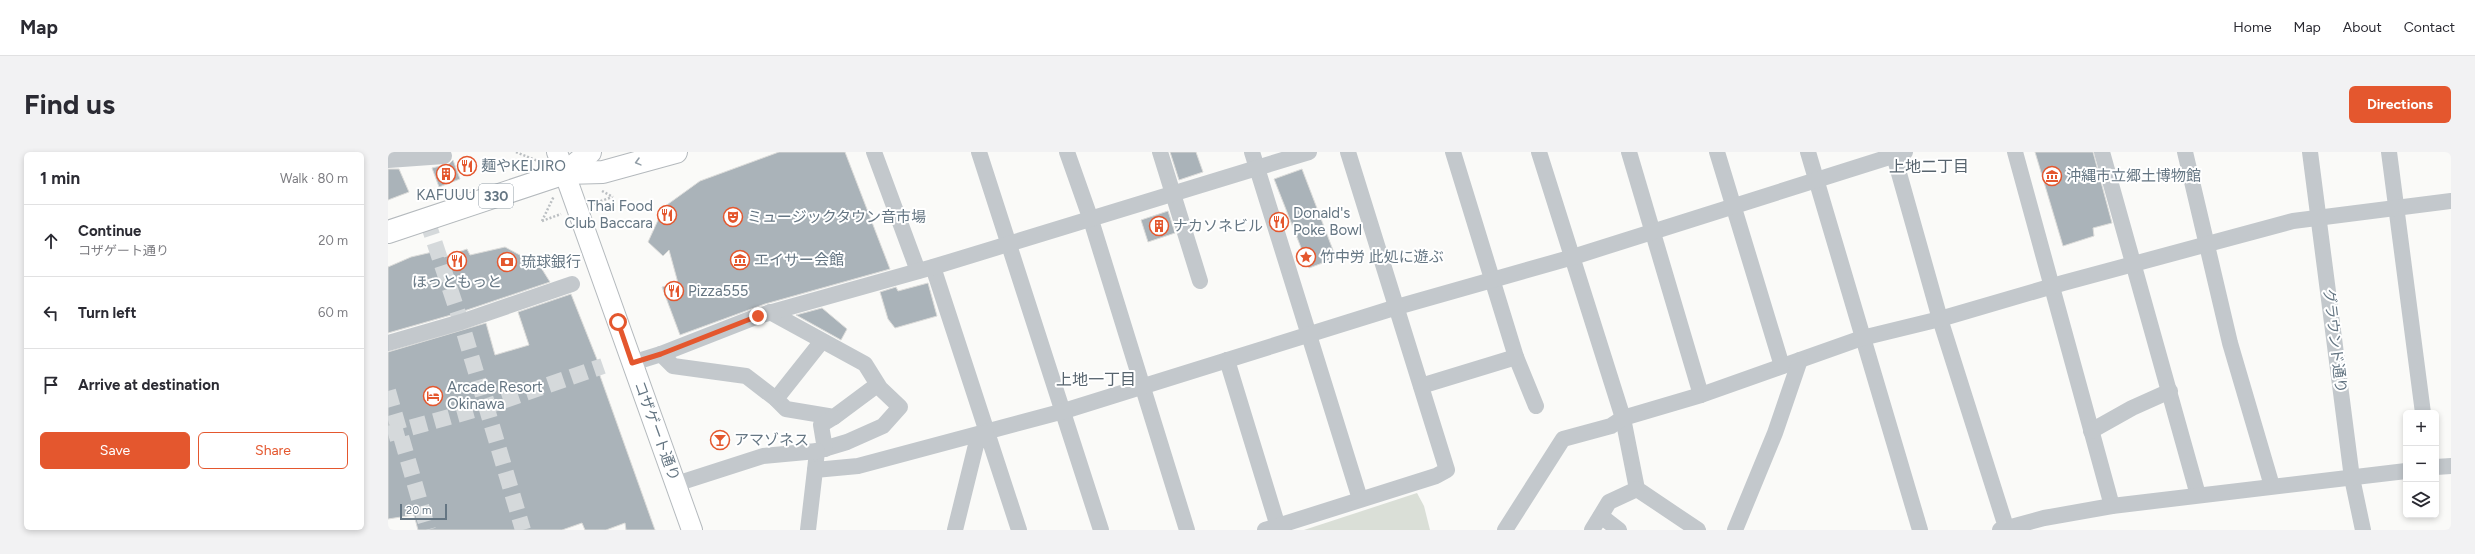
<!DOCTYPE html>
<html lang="en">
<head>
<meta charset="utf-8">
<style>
	:root { --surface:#fff; --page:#f2f2f3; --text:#2b2b33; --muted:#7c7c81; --line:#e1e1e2; --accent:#e4572e }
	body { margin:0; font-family:Figtree,"Noto Sans JP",sans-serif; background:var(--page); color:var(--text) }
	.controls { position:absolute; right:12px; bottom:12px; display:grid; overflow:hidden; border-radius:6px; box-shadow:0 2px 6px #0003 }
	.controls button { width:36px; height:36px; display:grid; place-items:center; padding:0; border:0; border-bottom:1px solid var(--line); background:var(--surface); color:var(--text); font:20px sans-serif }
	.scale { position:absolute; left:12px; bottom:10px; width:47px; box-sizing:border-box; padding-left:4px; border:2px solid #657683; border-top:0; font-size:11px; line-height:14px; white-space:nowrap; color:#657683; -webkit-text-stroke:3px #fff; paint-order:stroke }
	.stop { position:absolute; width:12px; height:12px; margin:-9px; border:3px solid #e4572e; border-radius:50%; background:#fff }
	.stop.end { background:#e4572e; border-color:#fff; box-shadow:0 1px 4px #0008 }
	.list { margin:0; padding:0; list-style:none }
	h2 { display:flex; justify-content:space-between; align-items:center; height:52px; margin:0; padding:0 16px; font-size:17px }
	h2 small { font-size:13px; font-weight:400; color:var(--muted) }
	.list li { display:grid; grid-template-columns:26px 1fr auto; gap:12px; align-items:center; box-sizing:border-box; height:72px; padding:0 16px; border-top:1px solid var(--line) }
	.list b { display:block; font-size:15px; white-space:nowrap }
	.list p { margin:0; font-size:13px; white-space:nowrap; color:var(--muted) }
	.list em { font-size:13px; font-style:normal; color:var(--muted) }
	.actions { display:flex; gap:8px; padding:12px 16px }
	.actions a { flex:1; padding:9px 0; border:1px solid var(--accent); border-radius:6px; text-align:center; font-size:14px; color:var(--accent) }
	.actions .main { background:var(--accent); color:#fff }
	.icon { flex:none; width:22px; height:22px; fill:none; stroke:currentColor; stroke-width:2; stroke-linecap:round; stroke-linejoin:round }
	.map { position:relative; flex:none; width:2063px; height:378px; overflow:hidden; border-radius:6px }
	header { display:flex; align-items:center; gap:24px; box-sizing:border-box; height:56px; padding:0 20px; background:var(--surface); border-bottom:1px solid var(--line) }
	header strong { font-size:19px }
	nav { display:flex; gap:22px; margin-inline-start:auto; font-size:14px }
	.intro { display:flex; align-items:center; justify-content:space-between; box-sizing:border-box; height:96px; padding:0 24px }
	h1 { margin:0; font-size:28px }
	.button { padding:10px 18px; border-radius:6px; background:var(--accent); color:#fff; font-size:14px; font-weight:700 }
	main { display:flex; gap:24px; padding:0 24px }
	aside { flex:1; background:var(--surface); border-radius:6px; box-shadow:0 2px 6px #0003 }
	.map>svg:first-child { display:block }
	.green { fill:#dadfd7 }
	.building { fill:#aab3b9; stroke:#dcdcda }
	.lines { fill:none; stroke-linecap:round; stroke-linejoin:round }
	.minor-tunnel { stroke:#d5d9db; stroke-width:16; stroke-dasharray:16 8; stroke-linecap:butt }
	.major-casing { stroke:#b5babe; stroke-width:22 }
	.highway-casing { stroke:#b4b9bd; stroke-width:24 }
	.path { stroke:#bbbfc2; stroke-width:2.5; stroke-dasharray:2 2; stroke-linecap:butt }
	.minor { stroke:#c3c8cc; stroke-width:16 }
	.major { stroke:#fff; stroke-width:20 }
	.highway { stroke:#fff; stroke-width:22 }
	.oneway { stroke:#939fa8 }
	.route { stroke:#e4572e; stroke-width:5 }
	.labels { text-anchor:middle; stroke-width:4; stroke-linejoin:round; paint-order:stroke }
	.shield { fill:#fff; stroke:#939fa8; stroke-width:1 }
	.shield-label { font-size:14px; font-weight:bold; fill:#657683 }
	.poi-label { font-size:15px; fill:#657683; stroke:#fff; text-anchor:start }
	.street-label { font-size:15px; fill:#657683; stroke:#fff }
	.neighbourhood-label { font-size:16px; fill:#57646e; stroke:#fff }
</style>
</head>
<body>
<header>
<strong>Map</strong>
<nav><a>Home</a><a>Map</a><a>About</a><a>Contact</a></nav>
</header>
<div class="intro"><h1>Find us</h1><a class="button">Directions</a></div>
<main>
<aside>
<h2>1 min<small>Walk · 80 m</small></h2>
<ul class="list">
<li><svg class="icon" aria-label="ahead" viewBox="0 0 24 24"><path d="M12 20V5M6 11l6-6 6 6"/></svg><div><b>Continue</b><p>コザゲート通り</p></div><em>20 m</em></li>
<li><svg class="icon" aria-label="left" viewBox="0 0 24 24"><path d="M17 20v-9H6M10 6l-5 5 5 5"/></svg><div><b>Turn left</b></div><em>60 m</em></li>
<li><svg class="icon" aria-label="arrive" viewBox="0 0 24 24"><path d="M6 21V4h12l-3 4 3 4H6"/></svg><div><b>Arrive at destination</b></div></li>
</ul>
<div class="actions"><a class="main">Save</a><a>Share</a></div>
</aside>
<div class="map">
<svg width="2063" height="378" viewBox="0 0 2063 378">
	<rect width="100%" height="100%" fill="#fafaf8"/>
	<path class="green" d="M 1029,341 L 1036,354 L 1042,378 L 916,378 Z"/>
	<g class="building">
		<path d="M 391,0 L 457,0 L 502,117 L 377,152 L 292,183 L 274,135 L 290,131 L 281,98 L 275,104 L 260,90 L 276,55 L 312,29 Z"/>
		<path d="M 782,0 L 808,0 L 815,20 L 791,28 Z"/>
		<path d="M 1647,0 L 1705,0 L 1724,71 L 1705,76 L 1706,84 L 1675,94 Z"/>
		<path d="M 65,8 L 72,27 L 51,35 L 44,16 L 61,12 Z"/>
		<path d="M 0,17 L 11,17 L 21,40 L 0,48 Z"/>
		<path d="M 914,17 L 948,106 L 921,116 L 886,27 Z"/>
		<path d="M 780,59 L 787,81 L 760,90 L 753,68 Z"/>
		<path d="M 117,95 L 152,114 L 162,130 L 70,161 L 0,181 L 0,115 L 23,105 L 53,98 L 56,105 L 79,97 L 82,103 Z"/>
		<path d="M 540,131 L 549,164 L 507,176 L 500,167 L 492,140 L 508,135 L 510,139 Z"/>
		<path d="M 183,142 L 214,220 L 211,221 L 267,378 L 238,378 L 237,371 L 218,378 L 197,378 L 194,371 L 174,378 L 30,378 L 26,363 L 0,367 L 0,200 L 98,171 L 107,203 L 141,193 L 130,160 Z"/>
		<path d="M 434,156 L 459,177 L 453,188 L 408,163 Z"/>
	</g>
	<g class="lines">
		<g class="minor-tunnel">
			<path d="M 39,68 L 73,170 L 135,378"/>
			<path d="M 0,239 L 40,378"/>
			<path d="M 0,282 L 97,255 L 215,214"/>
		</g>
		<defs>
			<path id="major" d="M 169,0 L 304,378"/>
			<g id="highway">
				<path d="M 177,21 L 202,0"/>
				<path d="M 0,80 L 177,21 L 215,20 L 288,0"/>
			</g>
		</defs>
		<use href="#major" class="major-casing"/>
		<use href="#highway" class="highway-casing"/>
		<g class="path">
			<path d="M 128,0 L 152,10"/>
			<path d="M 214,39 L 225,45"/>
			<path d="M 205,52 L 224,45"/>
			<path d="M 154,69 L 166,44"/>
			<path d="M 154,69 L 173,62"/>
		</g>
		<g class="minor">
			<path d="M 486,0 L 530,119"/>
			<path d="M 591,0 L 713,378"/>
			<path d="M 679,0 L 703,68 L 799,378"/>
			<path d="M 772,0 L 812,129"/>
			<path d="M 864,0 L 972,347"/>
			<path d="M 1151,0 L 1235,266 L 1249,337 L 1310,378"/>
			<path d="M 1241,0 L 1313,243"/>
			<path d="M 1329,0 L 1394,214"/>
			<path d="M 1420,0 L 1532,378"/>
			<path d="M 1505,0 L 1552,167 L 1618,375"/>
			<path d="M 1627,0 L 1724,354"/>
			<path d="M 1714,0 L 1810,343"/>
			<path d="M 1797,0 L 1842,191 L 1884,334"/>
			<path d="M 1922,0 L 1964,326 L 1975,378"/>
			<path d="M 2001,0 L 2035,261"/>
			<path d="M 0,8 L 56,4 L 54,0"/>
			<path d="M 545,115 L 631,378"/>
			<path d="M 382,160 L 477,212 L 492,236 L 512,255 L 495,274 L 459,290 L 429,299 L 427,318"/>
			<path d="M 434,189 L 388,247 L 398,257 L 446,265 L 489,233"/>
			<path d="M 0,191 L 73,170 L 184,132"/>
			<path d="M 273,202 L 285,214 L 358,224 L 388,247"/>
			<path d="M 1128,205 L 1148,254"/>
			<path d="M 839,208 L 891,378"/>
			<path d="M 244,211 L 273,202 L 370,164 L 545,115 L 921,0"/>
			<path d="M 1033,234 L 1128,205 L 1065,0"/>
			<path d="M 1703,279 L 1744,256 L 1782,239"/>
			<path d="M 437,297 L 433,273 L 446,265"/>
			<path d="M 2048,315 L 2063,314"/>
			<path d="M 288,332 L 375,304 L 429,299"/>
			<path d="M 1213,364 L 1231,378"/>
			<path d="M 420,378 L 427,318 L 470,314 L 676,259 L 1009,155 L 1185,105 L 1517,0"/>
			<path d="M 567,378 L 588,293 L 598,281"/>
			<path d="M 877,378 L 1048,324 L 1059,318 L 960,0"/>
			<path d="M 1117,378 L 1175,287 L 1223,274 L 1235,266 L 1313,243 L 1474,186 L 1552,167 L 1675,131 L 1905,69 L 2063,49"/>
			<path d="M 1204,378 L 1221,350 L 1249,337"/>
			<path d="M 1347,378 L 1387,281 L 1412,208"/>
			<path d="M 1612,378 L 1656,366 L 1724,354 L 2018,319"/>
		</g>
		<use href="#major" class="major"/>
		<use href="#highway" class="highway"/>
	</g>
	<defs><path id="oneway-chevron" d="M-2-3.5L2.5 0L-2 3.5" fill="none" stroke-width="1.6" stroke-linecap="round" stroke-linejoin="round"/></defs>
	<use class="oneway" href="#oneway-chevron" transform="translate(250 10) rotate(165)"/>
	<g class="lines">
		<path class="route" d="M 230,170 L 244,211 L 273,202 L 370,164"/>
	</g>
	<defs>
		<symbol id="restaurant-ring" viewBox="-11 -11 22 22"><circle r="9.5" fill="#fff" stroke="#e4572e" stroke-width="1.5"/><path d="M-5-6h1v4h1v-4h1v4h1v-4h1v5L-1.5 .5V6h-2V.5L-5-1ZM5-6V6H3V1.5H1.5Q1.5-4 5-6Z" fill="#e4572e"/></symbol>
		<symbol id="building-ring" viewBox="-11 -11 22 22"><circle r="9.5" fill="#fff" stroke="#e4572e" stroke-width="1.5"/><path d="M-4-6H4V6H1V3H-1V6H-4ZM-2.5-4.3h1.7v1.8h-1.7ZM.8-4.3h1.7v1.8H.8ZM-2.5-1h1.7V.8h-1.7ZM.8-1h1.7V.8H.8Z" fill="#e4572e"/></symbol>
		<symbol id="museum-ring" viewBox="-11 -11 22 22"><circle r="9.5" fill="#fff" stroke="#e4572e" stroke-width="1.5"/><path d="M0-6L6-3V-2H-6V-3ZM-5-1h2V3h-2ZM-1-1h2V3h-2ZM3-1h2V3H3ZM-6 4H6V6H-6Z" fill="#e4572e"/></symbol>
		<symbol id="theatre-ring" viewBox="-11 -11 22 22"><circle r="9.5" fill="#fff" stroke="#e4572e" stroke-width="1.5"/><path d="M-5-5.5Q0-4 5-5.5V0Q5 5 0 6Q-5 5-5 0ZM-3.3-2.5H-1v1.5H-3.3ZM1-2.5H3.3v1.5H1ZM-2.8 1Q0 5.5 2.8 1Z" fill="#e4572e"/></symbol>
		<symbol id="sight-ring" viewBox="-11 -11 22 22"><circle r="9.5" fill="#fff" stroke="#e4572e" stroke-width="1.5"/><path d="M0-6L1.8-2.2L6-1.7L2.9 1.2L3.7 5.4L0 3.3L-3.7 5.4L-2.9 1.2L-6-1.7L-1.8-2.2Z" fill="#e4572e"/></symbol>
		<symbol id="bank-ring" viewBox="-11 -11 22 22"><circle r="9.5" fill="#fff" stroke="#e4572e" stroke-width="1.5"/><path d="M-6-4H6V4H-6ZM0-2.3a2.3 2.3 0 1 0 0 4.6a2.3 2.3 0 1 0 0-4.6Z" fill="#e4572e"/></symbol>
		<symbol id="hotel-ring" viewBox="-11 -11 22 22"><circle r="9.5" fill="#fff" stroke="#e4572e" stroke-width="1.5"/><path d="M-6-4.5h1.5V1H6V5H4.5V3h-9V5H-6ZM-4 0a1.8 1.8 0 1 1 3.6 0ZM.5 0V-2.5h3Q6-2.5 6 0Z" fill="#e4572e"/></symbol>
		<symbol id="bar-ring" viewBox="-11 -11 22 22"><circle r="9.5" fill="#fff" stroke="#e4572e" stroke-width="1.5"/><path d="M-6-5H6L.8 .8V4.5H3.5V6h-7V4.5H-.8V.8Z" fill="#e4572e"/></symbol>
	</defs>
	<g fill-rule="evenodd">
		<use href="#restaurant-ring" x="68" y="3" width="22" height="22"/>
		<use href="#building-ring" x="47" y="11" width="22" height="22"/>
		<use href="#museum-ring" x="1653" y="13" width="22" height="22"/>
		<use href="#restaurant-ring" x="268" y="52" width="22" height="22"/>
		<use href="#theatre-ring" x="334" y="54" width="22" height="22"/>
		<use href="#restaurant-ring" x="880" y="59" width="22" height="22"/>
		<use href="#building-ring" x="760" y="63" width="22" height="22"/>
		<use href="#sight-ring" x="907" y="94" width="22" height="22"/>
		<use href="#museum-ring" x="341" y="97" width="22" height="22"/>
		<use href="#restaurant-ring" x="58" y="98" width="22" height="22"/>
		<use href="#bank-ring" x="108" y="99" width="22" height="22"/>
		<use href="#restaurant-ring" x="275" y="128" width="22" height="22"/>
		<use href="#hotel-ring" x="34" y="233" width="22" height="22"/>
		<use href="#bar-ring" x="321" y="277" width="22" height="22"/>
	</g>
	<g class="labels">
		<rect class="shield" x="91" y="32" width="34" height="24" rx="3"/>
		<g class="shield-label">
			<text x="108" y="49">330</text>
		</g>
		<g class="poi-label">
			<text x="93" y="19">麺やKEIJIRO</text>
			<text x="1678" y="29">沖縄市立郷土博物館</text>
			<text x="58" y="48" text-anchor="middle">KAFUUU</text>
			<text x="265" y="59" text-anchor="end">Thai Food<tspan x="265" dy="17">Club Baccara</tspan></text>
			<text x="905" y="66">Donald's<tspan x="905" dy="17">Poke Bowl</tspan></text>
			<text x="359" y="70">ミュージックタウン音市場</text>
			<text x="785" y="79">ナカソネビル</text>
			<text x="932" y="110">竹中労 此処に遊ぶ</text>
			<text x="366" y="113">エイサー会館</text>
			<text x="133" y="115">琉球銀行</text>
			<text x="69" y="135" text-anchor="middle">ほっともっと</text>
			<text x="300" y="144">Pizza555</text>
			<text x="59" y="240">Arcade Resort<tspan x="59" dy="17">Okinawa</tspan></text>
			<text x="346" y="293">アマゾネス</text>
		</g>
		<g class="street-label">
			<text transform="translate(1947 189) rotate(83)" y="5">グラウンド通り</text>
			<text transform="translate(269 279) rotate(70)" y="5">コザゲート通り</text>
		</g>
		<g class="neighbourhood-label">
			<text x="1541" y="20">上地二丁目</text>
			<text x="708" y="233">上地一丁目</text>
		</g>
	</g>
</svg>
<div class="controls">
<button>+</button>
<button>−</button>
<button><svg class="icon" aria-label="layers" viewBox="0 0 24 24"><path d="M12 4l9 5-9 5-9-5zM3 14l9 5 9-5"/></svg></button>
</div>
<div class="scale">20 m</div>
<div class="stop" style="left:230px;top:170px"></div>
<div class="stop end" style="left:370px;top:164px"></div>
</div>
</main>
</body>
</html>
